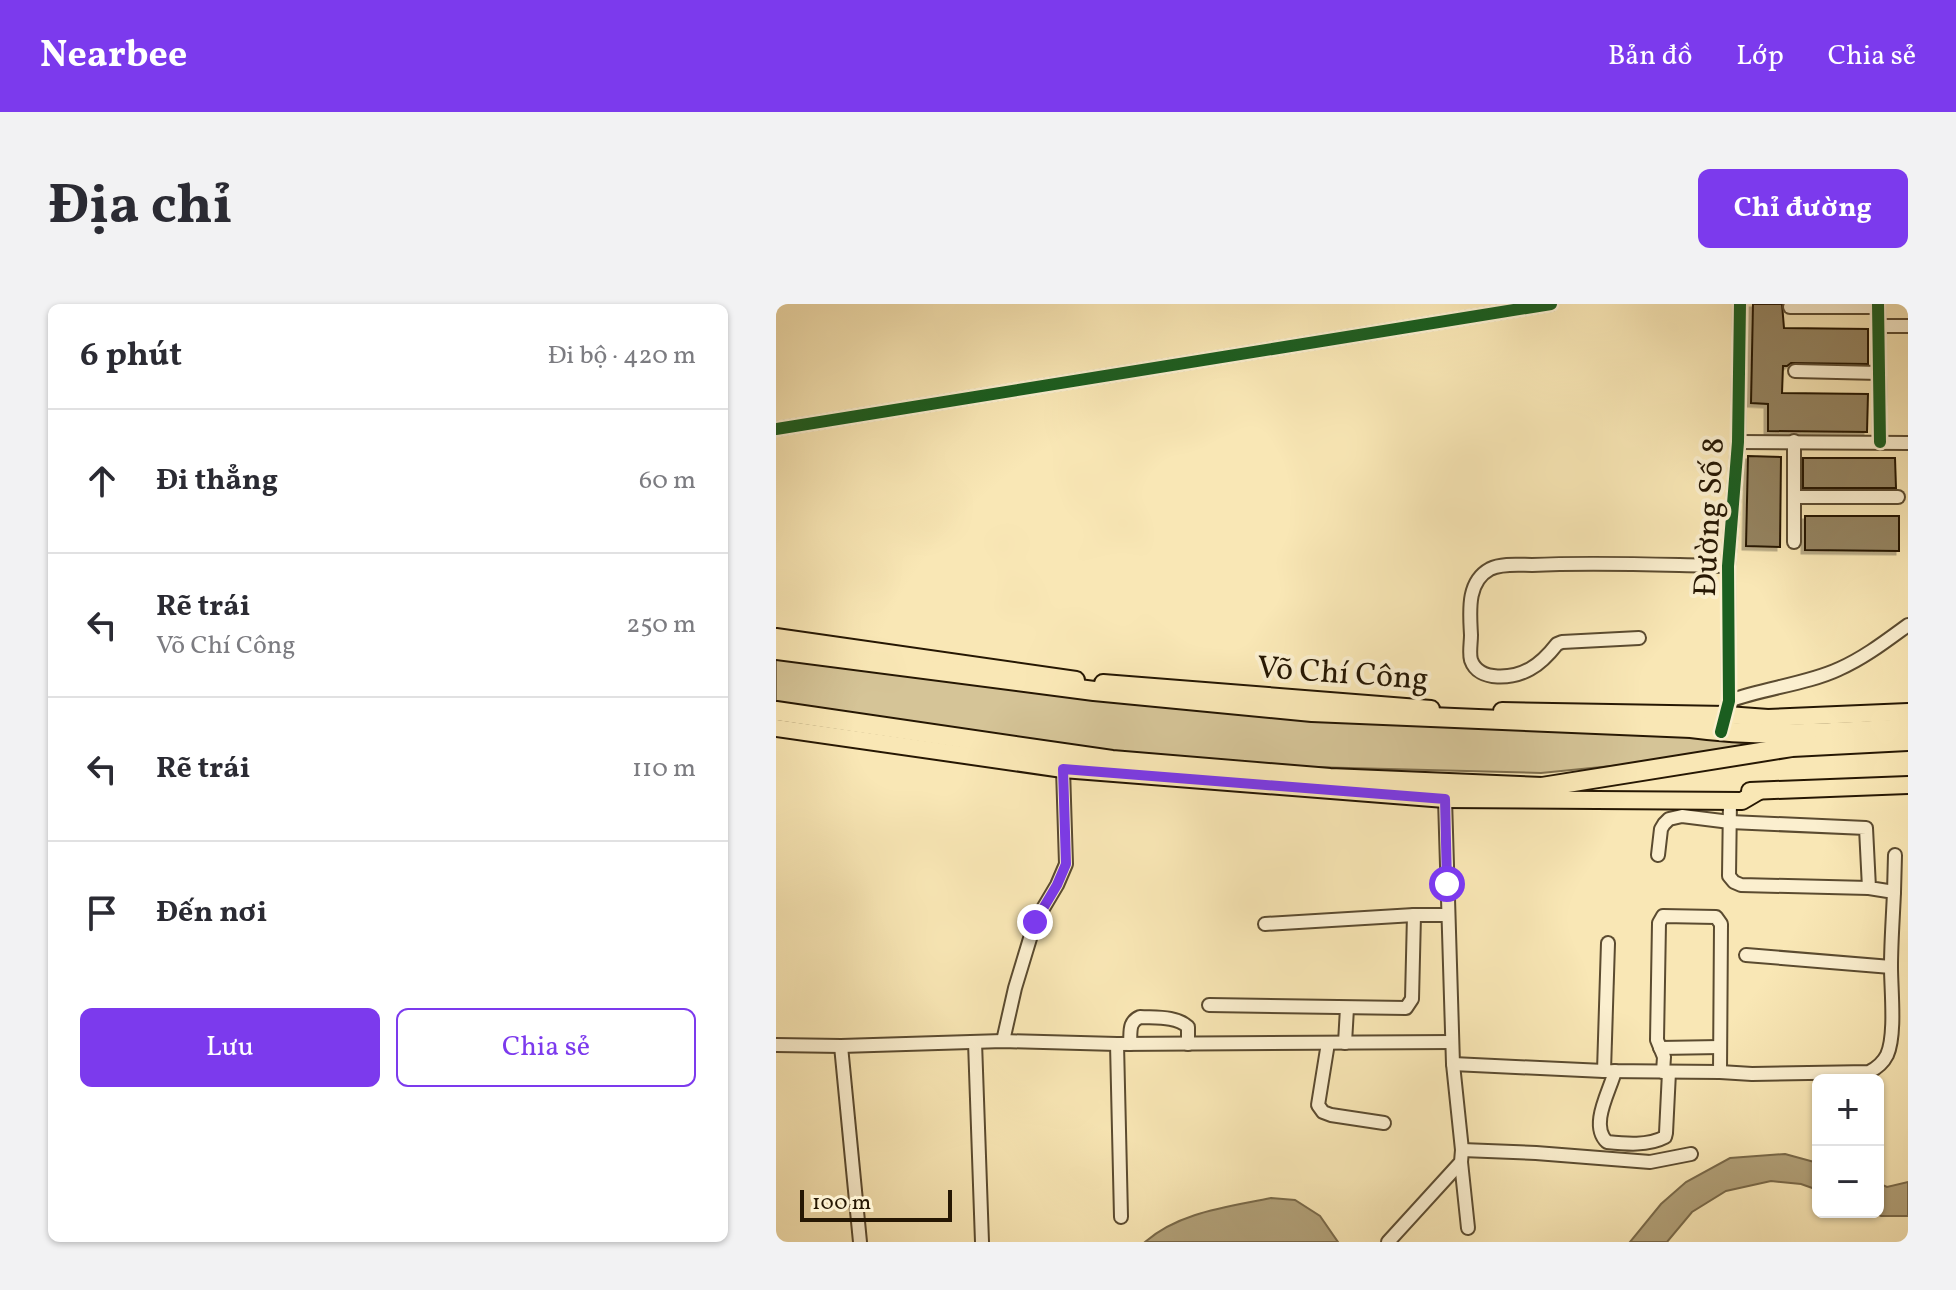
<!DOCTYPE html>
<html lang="vi">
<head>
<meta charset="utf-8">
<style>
	:root { --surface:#fff; --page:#f2f2f3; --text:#2b2b33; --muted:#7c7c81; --line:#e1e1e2; --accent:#7c3aed }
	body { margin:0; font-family:Vollkorn,serif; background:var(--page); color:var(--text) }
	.controls { position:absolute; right:24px; bottom:24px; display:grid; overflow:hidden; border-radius:12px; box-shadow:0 2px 6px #0004 }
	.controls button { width:72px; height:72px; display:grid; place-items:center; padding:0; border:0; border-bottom:2px solid var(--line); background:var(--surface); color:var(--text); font:40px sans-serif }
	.scale { position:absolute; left:24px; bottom:20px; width:152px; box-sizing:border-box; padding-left:8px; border:4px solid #261703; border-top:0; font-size:22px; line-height:28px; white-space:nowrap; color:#261703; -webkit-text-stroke:6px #fbefcf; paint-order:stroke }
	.stop { position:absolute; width:24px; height:24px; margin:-18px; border:6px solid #7c3aed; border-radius:50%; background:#fff }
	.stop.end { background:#7c3aed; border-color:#fff; box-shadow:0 2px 8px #0008 }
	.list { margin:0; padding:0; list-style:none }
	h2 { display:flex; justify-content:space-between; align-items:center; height:104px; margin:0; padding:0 32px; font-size:34px }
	h2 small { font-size:26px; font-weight:400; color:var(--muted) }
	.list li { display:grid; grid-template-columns:52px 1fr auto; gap:24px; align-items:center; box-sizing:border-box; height:144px; padding:0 32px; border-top:2px solid var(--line) }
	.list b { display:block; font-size:30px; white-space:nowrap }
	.list p { margin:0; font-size:26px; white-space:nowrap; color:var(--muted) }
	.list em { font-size:26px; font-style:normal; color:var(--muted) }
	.actions { display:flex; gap:16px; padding:24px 32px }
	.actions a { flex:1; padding:18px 0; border:2px solid var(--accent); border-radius:12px; text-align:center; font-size:28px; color:var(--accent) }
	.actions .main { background:var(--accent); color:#fff }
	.icon { flex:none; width:44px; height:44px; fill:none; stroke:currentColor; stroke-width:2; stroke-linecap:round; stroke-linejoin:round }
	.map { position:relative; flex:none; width:1132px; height:938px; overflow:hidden; border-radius:12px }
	header { display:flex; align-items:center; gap:48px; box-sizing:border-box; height:112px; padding:0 40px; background:var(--accent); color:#fff }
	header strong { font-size:38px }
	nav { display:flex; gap:44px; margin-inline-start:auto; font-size:28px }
	.intro { display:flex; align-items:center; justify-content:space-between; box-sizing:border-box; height:192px; padding:0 48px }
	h1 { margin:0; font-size:56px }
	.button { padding:20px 36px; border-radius:12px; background:var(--accent); color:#fff; font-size:28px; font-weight:700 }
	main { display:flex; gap:48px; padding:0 48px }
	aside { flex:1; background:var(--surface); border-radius:12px; box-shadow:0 2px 6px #0004 }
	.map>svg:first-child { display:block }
	.green { fill:#d5c497; stroke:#7e6e4d; stroke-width:2 }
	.water { fill:#b1a078; stroke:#796949; stroke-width:2 }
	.building { fill:#948360; stroke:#261703; stroke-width:2; filter:url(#shadow) }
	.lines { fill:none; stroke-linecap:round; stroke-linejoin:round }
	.minor-casing { stroke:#5b4b30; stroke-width:16 }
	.major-casing { stroke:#261703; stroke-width:20 }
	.highway-casing { stroke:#261703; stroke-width:22 }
	.minor { stroke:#fbefcf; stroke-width:12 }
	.major { stroke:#f9e7b5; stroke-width:16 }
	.highway { stroke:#f9e7b5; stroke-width:18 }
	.cycleway-casing { stroke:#fbefcf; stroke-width:17 }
	.cycleway { stroke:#1b5e20; stroke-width:12 }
	.route { stroke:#7c3aed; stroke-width:10 }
	.labels { text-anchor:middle; stroke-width:8; stroke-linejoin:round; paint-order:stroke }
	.street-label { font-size:32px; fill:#261703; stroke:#fbefcf }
</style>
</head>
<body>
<header>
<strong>Nearbee</strong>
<nav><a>Bản đồ</a><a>Lớp</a><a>Chia sẻ</a></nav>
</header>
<div class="intro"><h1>Địa chỉ</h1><a class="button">Chỉ đường</a></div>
<main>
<aside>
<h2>6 phút<small>Đi bộ · 420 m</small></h2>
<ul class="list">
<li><svg class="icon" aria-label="ahead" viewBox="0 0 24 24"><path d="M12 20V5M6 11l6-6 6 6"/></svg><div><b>Đi thẳng</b></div><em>60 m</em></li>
<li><svg class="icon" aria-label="left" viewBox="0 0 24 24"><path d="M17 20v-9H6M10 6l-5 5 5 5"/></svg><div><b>Rẽ trái</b><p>Võ Chí Công</p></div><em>250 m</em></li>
<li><svg class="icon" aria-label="left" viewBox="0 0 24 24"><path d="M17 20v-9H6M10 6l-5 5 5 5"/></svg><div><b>Rẽ trái</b></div><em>110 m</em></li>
<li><svg class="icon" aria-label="arrive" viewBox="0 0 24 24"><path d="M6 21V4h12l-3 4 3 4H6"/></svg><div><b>Đến nơi</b></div></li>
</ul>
<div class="actions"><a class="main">Lưu</a><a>Chia sẻ</a></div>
</aside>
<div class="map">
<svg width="1132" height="938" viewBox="0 0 1132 938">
	<defs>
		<filter id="shadow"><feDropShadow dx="-3.5" dy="3.5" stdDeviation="0" flood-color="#0004"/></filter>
	</defs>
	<rect width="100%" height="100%" fill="#f9e7b5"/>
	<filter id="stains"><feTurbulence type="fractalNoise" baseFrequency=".0025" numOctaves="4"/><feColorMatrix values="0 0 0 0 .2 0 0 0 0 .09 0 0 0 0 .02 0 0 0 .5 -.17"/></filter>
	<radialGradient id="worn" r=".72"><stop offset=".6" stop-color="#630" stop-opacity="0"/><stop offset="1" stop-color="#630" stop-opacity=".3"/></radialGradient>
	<path class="green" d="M 0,349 L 834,425 L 979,440 L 866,459 L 765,469 L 452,461 L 314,449 L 0,401 Z"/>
	<g class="water">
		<path d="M 1009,850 L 1042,859 L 1042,886 L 1025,880 L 995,877 L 950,887 L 916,908 L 891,938 L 854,938 L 885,900 L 910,878 L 954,854 Z"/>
		<path d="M 1132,878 L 1132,912 L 1105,912 L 1096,908 L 1102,908 L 1102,879 L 1111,883 Z"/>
		<path d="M 495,894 L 519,896 L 544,912 L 562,938 L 369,938 C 403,908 452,903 495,894 Z"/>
	</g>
	<g class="building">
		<path d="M 977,0 L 1006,0 L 1008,24 L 1092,25 L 1092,60 L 1015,59 L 1011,62 L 1007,62 L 1006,89 L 1092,90 L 1091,128 L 992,127 L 992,100 L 975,99 Z"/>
		<path d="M 972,152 L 1005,153 L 1004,243 L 970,242 Z"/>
		<path d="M 1027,154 L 1119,154 L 1120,184 L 1027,184 Z"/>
		<path d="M 1029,212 L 1123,212 L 1123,247 L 1029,246 Z"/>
	</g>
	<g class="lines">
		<defs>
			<g id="minor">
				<path d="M 1102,0 L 1104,138"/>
				<path d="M 1014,3 L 1102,3"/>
				<path d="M 1102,22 L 1132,22"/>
				<path d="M 1019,67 L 1103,69"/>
				<path d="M 0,125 L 775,0"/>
				<path d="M 962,138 L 1132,139"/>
				<path d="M 1018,193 L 1122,193"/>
				<path d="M 1018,238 L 1018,137"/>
				<path d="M 863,334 L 786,338 L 781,340 C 774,349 765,359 754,365 C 738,374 703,379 695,356 C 693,349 695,339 695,331 C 694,309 690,278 714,265 C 726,259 744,261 756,261 C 821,258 887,261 952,262"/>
				<path d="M 953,397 C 988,384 1031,380 1063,365 C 1088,354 1110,337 1132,321"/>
				<path d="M 949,416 L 953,397 L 952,262 L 962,138 L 964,0"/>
				<path d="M 954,497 L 953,572 L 958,578 L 965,581 L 1093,584"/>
				<path d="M 1118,588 L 1119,551"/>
				<path d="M 489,620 L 638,611 L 672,611"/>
				<path d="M 970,651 L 1115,663"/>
				<path d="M 433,701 L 630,704 L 636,695 L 638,611"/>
				<path d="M 227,737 L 239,684 L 259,618 L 281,581 L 290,560 L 287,465"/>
				<path d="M 199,738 L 206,938"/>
				<path d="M 552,739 L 542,801 L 547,808 L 555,811 L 608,819"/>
				<path d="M 569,739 L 571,704"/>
				<path d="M 341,740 L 345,913"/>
				<path d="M 354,740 C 355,728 352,718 364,713 C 380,714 400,712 412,723 L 412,740"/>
				<path d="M 0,741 L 65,742 L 227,737 L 341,740 L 676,738"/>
				<path d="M 65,742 L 84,938"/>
				<path d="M 884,744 L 944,743"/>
				<path d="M 677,760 L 828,767 L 944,768 L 976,770 L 1093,768 C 1101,764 1107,759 1111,751 C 1120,731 1115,686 1115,663 C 1115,638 1117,613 1118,588 L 1093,584 L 1090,524 L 954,518 L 906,512 L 893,515 L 888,520 L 885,525 L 882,551"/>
				<path d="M 828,767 L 832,639"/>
				<path d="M 839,767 C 834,787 813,821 831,838 C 850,840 872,842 889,833 L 890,829 L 893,768"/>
				<path d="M 887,768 L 888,753 L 881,736 L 883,619 L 887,612 L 940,613 L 945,620 L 944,768"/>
				<path d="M 686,846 L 760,849 L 874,858 L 915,850"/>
				<path d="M 685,858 L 692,924"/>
				<path d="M 612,938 L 685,858 L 686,846 L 677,760 L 669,495"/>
			</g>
			<g id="major">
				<path d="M 0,333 L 300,376"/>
				<path d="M 327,379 L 655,405"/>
				<path d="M 726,407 L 951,411 L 992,414 L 1132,408"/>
				<path d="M 0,424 L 287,465 L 669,495 L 966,497 L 983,487"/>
				<path d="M 974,487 L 1132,481"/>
			</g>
			<g id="highway">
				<path d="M 0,346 L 318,387 L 536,408 L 915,424 C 987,434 1060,428 1132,424"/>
				<path d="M 0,407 L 336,456 L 554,474 L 766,483 L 1016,443 L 1132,437"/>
			</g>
		</defs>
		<use href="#minor" class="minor-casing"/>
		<use href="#major" class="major-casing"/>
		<use href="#highway" class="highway-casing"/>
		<use href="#minor" class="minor"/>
		<use href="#major" class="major"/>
		<use href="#highway" class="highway"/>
		<defs>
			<g id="cycleway">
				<path d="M 1102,0 L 1104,138"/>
				<path d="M 0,125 L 775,0"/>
				<path d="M 945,428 L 953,397 L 952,262 L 962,138 L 964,0"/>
			</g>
		</defs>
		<use href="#cycleway" class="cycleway-casing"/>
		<use href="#cycleway" class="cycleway"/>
	</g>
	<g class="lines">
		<path class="route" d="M 259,618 L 281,581 L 290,560 L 287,465 L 669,495 L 671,580"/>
	</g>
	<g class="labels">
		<g class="street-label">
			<text transform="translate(932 213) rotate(-87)" y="11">Đường Số 8</text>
			<text transform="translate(567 368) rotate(4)" y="11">Võ Chí Công</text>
		</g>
	</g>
	<rect width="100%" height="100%" filter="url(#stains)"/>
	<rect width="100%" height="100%" fill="url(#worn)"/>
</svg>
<div class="controls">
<button>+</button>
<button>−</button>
</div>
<div class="scale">100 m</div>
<div class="stop" style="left:671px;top:580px"></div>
<div class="stop end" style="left:259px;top:618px"></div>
</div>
</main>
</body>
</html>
